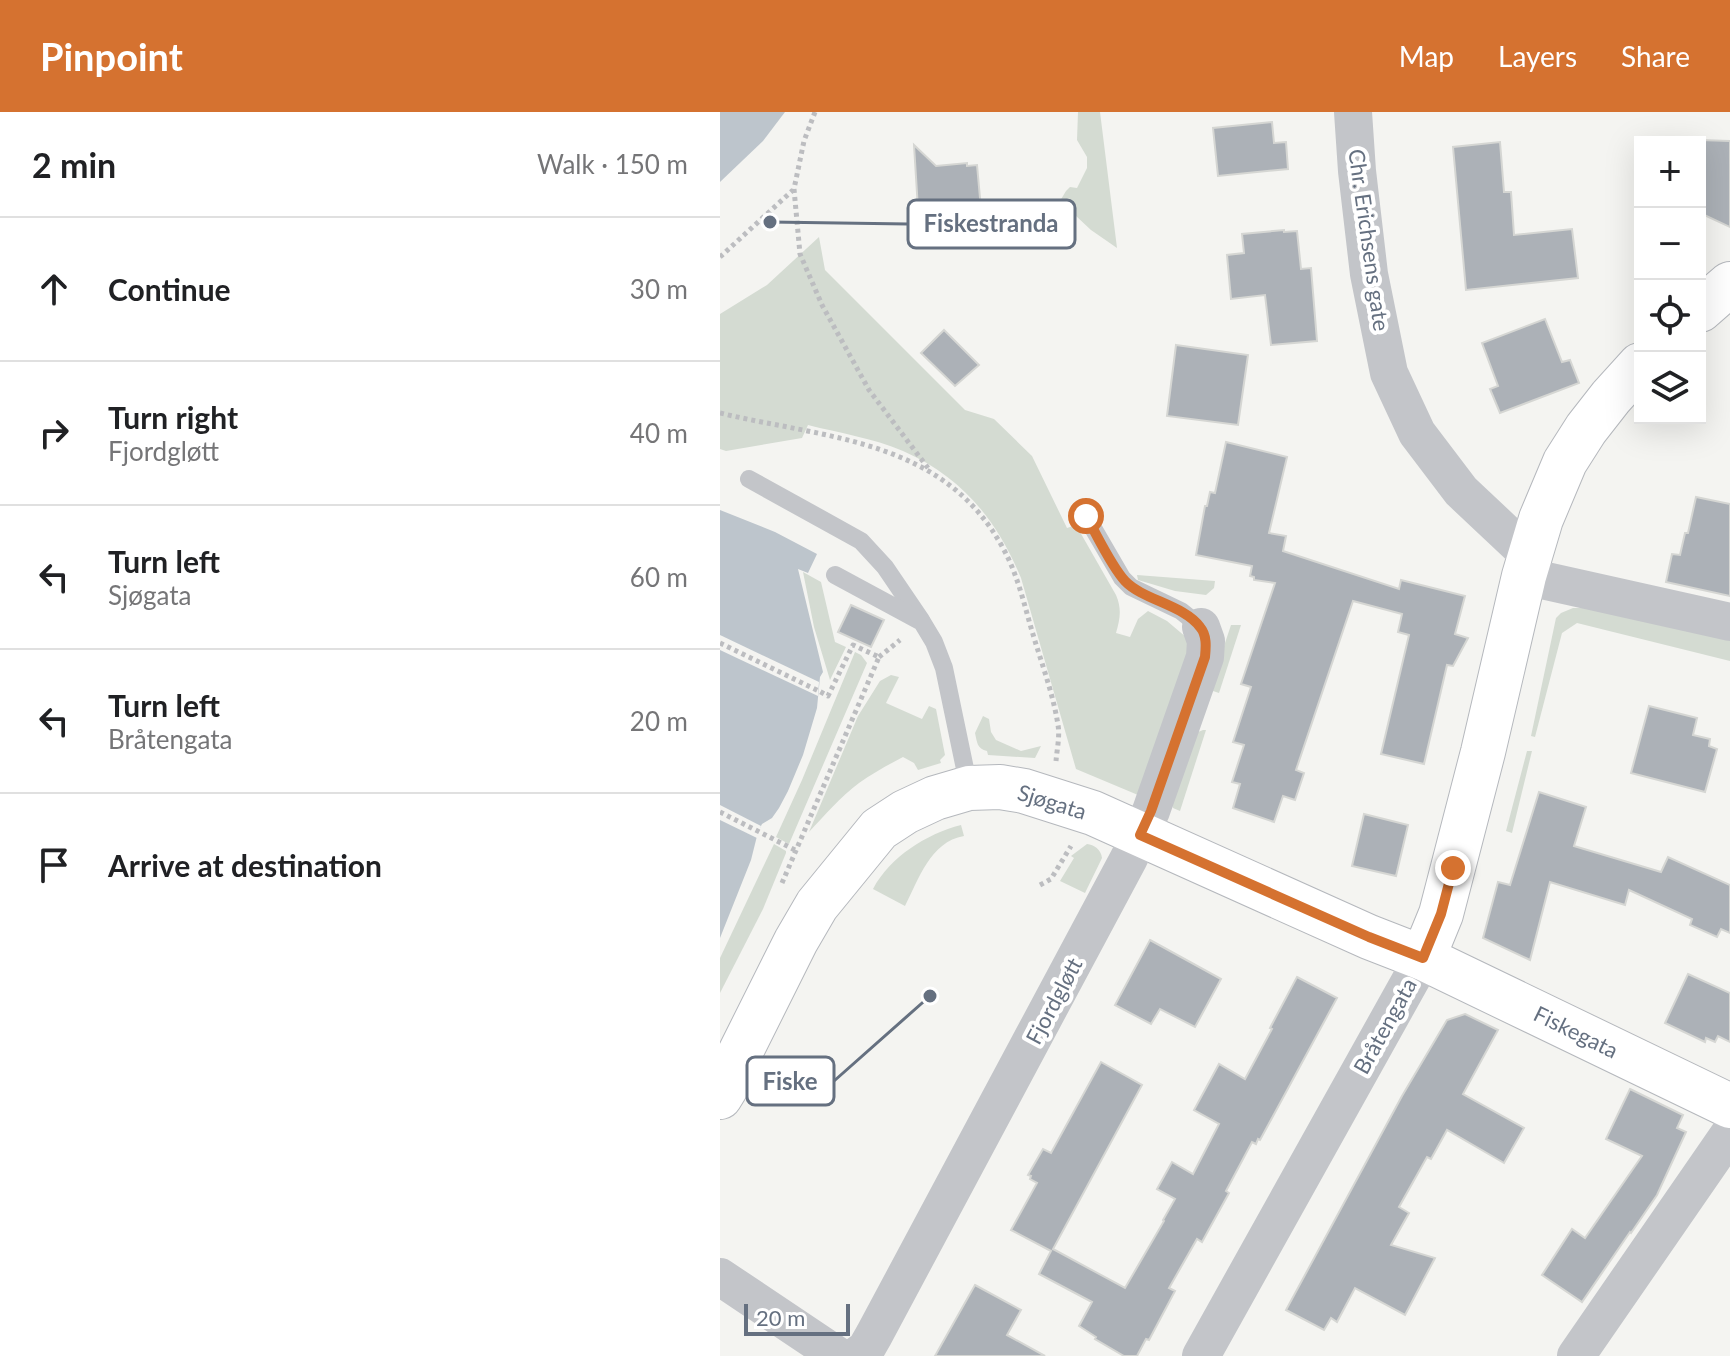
<!DOCTYPE html>
<html lang="en">
<head>
<meta charset="utf-8">
<style>
	:root { --surface:#fff; --page:#f2f2f2; --text:#202124; --muted:#757577; --line:#e0e0e0; --accent:#d57230 }
	body { margin:0; font-family:Lato,sans-serif; background:var(--page); color:var(--text) }
	.controls { position:absolute; right:24px; top:24px; display:grid; overflow:hidden; border-radius:0px; box-shadow:0 8px 32px #0002 }
	.controls button { width:72px; height:72px; display:grid; place-items:center; padding:0; border:0; border-bottom:2px solid var(--line); background:var(--surface); color:var(--text); font:40px sans-serif }
	.scale { position:absolute; left:24px; bottom:20px; width:106px; box-sizing:border-box; padding-left:8px; border:4px solid #657080; border-top:0; font-size:22px; line-height:28px; white-space:nowrap; color:#657080; -webkit-text-stroke:6px #fff; paint-order:stroke }
	.stop { position:absolute; width:24px; height:24px; margin:-18px; border:6px solid #d57230; border-radius:50%; background:#fff }
	.stop.end { background:#d57230; border-color:#fff; box-shadow:0 2px 8px #0008 }
	.list { margin:0; padding:0; list-style:none }
	h2 { display:flex; justify-content:space-between; align-items:center; height:104px; margin:0; padding:0 32px; font-size:34px }
	h2 small { font-size:26px; font-weight:400; color:var(--muted) }
	.list li { display:grid; grid-template-columns:52px 1fr auto; gap:24px; align-items:center; box-sizing:border-box; height:144px; padding:0 32px; border-top:2px solid var(--line) }
	.list b { display:block; font-size:30px; white-space:nowrap }
	.list p { margin:0; font-size:26px; white-space:nowrap; color:var(--muted) }
	.list em { font-size:26px; font-style:normal; color:var(--muted) }
	.icon { flex:none; width:44px; height:44px; fill:none; stroke:currentColor; stroke-width:2; stroke-linecap:round; stroke-linejoin:round }
	.map { position:relative; flex:none; width:1010px; height:1244px; overflow:hidden }
	header { display:flex; align-items:center; gap:48px; box-sizing:border-box; height:112px; padding:0 40px; background:var(--accent); color:#fff }
	header strong { font-size:38px }
	nav { display:flex; gap:44px; margin-inline-start:auto; font-size:28px }
	main { display:flex }
	aside { flex:1; background:var(--surface) }
	.map>svg:first-child { display:block }
	.green { fill:#d4dbd2 }
	.water { fill:#bdc5cc }
	.pier { fill:#f4f4f1 }
	.building { fill:#acb1b7; stroke:#d5d6d3; stroke-width:2 }
	.lines { fill:none; stroke-linecap:round; stroke-linejoin:round }
	.secondary-casing { stroke:#b5b8bd; stroke-width:46 }
	.path { stroke:#bcbdc0; stroke-width:5; stroke-dasharray:4 4; stroke-linecap:butt }
	.lane { stroke:#c3c5c9; stroke-width:18 }
	.street { stroke:#c3c5c9; stroke-width:38 }
	.secondary { stroke:#fff; stroke-width:44 }
	.route { stroke:#d57230; stroke-width:10 }
	.labels { text-anchor:middle; stroke-width:8; stroke-linejoin:round; paint-order:stroke }
	.street-label { font-size:22px; fill:#657080; stroke:#fff }
	.leader { fill:none; stroke:#657080; stroke-width:3 }
	.callout-dot { fill:#657080; stroke:#fff; stroke-width:3 }
	.callout { fill:#fff; stroke:#657080; stroke-width:3 }
	.callout-label { font-size:24px; text-anchor:middle; font-weight:bold; fill:#657080 }
</style>
</head>
<body>
<header>
<strong>Pinpoint</strong>
<nav><a>Map</a><a>Layers</a><a>Share</a></nav>
</header>
<main>
<aside>
<h2>2 min<small>Walk · 150 m</small></h2>
<ul class="list">
<li><svg class="icon" aria-label="ahead" viewBox="0 0 24 24"><path d="M12 20V5M6 11l6-6 6 6"/></svg><div><b>Continue</b></div><em>30 m</em></li>
<li><svg class="icon" aria-label="right" viewBox="0 0 24 24"><path d="M7 20v-9h11M14 6l5 5-5 5"/></svg><div><b>Turn right</b><p>Fjordgløtt</p></div><em>40 m</em></li>
<li><svg class="icon" aria-label="left" viewBox="0 0 24 24"><path d="M17 20v-9H6M10 6l-5 5 5 5"/></svg><div><b>Turn left</b><p>Sjøgata</p></div><em>60 m</em></li>
<li><svg class="icon" aria-label="left" viewBox="0 0 24 24"><path d="M17 20v-9H6M10 6l-5 5 5 5"/></svg><div><b>Turn left</b><p>Bråtengata</p></div><em>20 m</em></li>
<li><svg class="icon" aria-label="arrive" viewBox="0 0 24 24"><path d="M6 21V4h12l-3 4 3 4H6"/></svg><div><b>Arrive at destination</b></div></li>
</ul>
</aside>
<div class="map">
<svg width="1010" height="1244" viewBox="0 0 1010 1244">
	<rect width="100%" height="100%" fill="#f4f4f1"/>
	<g class="green">
		<path d="M 358,0 L 380,0 L 397,136 L 371,118 L 340,89 L 346,79 L 350,75 L 357,76 L 367,56 L 367,45 L 357,28 Z"/>
		<path d="M 99,125 L 105,158 L 245,298 L 274,307 L 312,344 L 347,416 L 356,413 L 396,483 C 402,497 400,507 396,521 L 410,525 L 418,507 L 428,499 L 447,509 L 473,531 L 418,683 L 356,657 L 301,466 C 277,408 242,365 183,339 C 153,326 119,321 88,313 L 82,326 L 6,339 L 0,337 L 0,202 L 47,173 Z"/>
		<path d="M 83,460 L 101,470 L 115,530 L 126,535 L 110,568 L 94,515 Z"/>
		<path d="M 417,463 L 495,469 L 494,476 L 486,483 L 455,479 L 418,468 Z"/>
		<path d="M 853,496 L 869,496 L 1010,526 L 1010,549 L 857,511 L 842,521 L 815,625 L 811,624 L 836,506 L 841,501 Z"/>
		<path d="M 511,513 L 521,513 L 499,581 L 493,579 L 495,561 Z"/>
		<path d="M 135,540 L 141,543 L 147,551 L 69,732 L 56,725 L 82,668 Z"/>
		<path d="M 171,563 L 179,565 L 166,591 L 202,607 L 209,594 L 216,597 L 225,643 L 220,648 L 221,651 L 198,658 L 194,651 L 183,645 C 168,653 153,661 139,671 C 120,685 105,703 89,720 L 138,604 L 160,569 Z"/>
		<path d="M 263,604 L 269,607 L 271,620 L 276,628 L 301,639 L 321,634 L 315,646 L 268,643 L 267,639 C 257,637 257,630 255,621 Z"/>
		<path d="M 483,618 L 486,618 L 460,699 L 453,696 L 451,691 L 478,620 Z"/>
		<path d="M 807,639 L 812,639 L 811,643 L 792,721 L 786,719 Z"/>
		<path d="M 241,713 L 244,724 C 210,730 199,767 185,794 L 153,777 C 170,745 206,722 241,713 Z"/>
		<path d="M 54,732 L 66,739 L 66,741 L 43,797 L 0,881 L 0,846 Z"/>
		<path d="M 367,732 C 374,733 381,737 382,746 L 365,781 L 340,769 L 354,746 L 351,744 Z"/>
	</g>
	<g class="water">
		<path d="M 0,0 L 65,0 L 43,29 L 0,70 Z"/>
		<path d="M 0,398 L 55,420 L 97,442 L 88,461 L 78,457 L 103,560 L 100,565 L 97,596 L 83,643 L 68,679 L 59,696 L 52,706 L 42,712 L 38,720 L 31,748 L 0,826 Z"/>
	</g>
	<g class="pier">
		<path d="M 0,523 L 99,570 L 98,584 L 0,538 Z"/>
		<path d="M 0,693 L 41,714 L 37,726 L 0,708 Z"/>
	</g>
	<g class="building">
		<path d="M 552,10 L 554,31 L 566,30 L 568,57 L 498,64 L 493,16 Z"/>
		<path d="M 980,28 L 1010,29 L 1010,115 L 980,101 Z"/>
		<path d="M 780,30 L 784,80 L 791,80 L 794,123 L 852,117 L 858,166 L 746,178 L 733,35 Z"/>
		<path d="M 194,33 L 216,54 L 247,51 L 247,54 L 257,53 L 263,119 L 208,120 L 199,113 Z"/>
		<path d="M 564,118 L 564,120 L 577,119 L 581,157 L 591,156 L 597,229 L 551,233 L 545,183 L 511,187 L 507,143 L 524,141 L 522,122 Z"/>
		<path d="M 825,207 L 842,250 L 850,248 L 859,271 L 780,301 L 770,277 L 778,274 L 762,231 Z"/>
		<path d="M 224,218 L 259,253 L 235,274 L 201,241 Z"/>
		<path d="M 456,233 L 528,243 L 518,313 L 447,304 Z"/>
		<path d="M 506,330 L 567,345 L 549,421 L 566,424 L 563,439 L 679,477 L 681,468 L 745,484 L 735,522 L 748,526 L 733,554 L 727,553 L 704,652 L 661,642 L 689,523 L 678,520 L 682,502 L 633,489 L 576,658 L 584,661 L 575,688 L 563,684 L 554,710 L 513,696 L 520,672 L 512,670 L 524,633 L 513,630 L 531,575 L 521,572 L 555,471 L 534,468 L 534,465 L 530,464 L 532,454 L 476,443 L 485,394 L 487,394 L 490,380 L 495,381 Z"/>
		<path d="M 976,385 L 1010,392 L 1010,484 L 946,470 L 952,442 L 960,443 L 965,421 L 968,421 Z"/>
		<path d="M 131,493 L 164,508 L 151,535 L 118,520 Z"/>
		<path d="M 929,594 L 977,606 L 973,623 L 990,627 L 989,634 L 997,637 L 985,680 L 911,661 Z"/>
		<path d="M 819,680 L 866,695 L 854,734 L 941,760 L 948,745 L 1010,773 L 1010,821 L 1001,817 L 997,825 L 970,813 L 972,807 L 909,778 L 905,793 L 830,770 L 810,848 L 763,826 L 778,770 L 790,773 Z"/>
		<path d="M 644,702 L 688,713 L 676,764 L 632,754 Z"/>
		<path d="M 430,828 L 501,867 L 475,915 L 440,897 L 431,912 L 395,893 Z"/>
		<path d="M 968,862 L 1010,881 L 1010,930 L 998,924 L 995,930 L 986,926 L 985,930 L 945,911 Z"/>
		<path d="M 577,865 L 617,886 L 540,1028 L 538,1027 L 536,1032 L 532,1030 L 506,1079 L 509,1081 L 488,1119 L 482,1130 L 477,1127 L 449,1176 L 455,1179 L 429,1228 L 426,1227 L 417,1244 L 404,1244 L 375,1227 L 376,1225 L 359,1214 L 372,1190 L 319,1162 L 331,1139 L 291,1118 L 317,1071 L 310,1067 L 311,1064 L 308,1063 L 323,1037 L 331,1041 L 381,950 L 422,973 L 333,1137 L 405,1176 L 444,1109 L 443,1108 L 455,1087 L 437,1077 L 452,1050 L 473,1062 L 499,1012 L 474,998 L 499,952 L 525,967 L 552,917 L 550,916 Z"/>
		<path d="M 745,902 L 778,918 L 743,982 L 804,1016 L 784,1051 L 727,1018 L 711,1047 L 707,1045 L 679,1095 L 689,1101 L 671,1133 L 715,1146 L 685,1203 L 635,1176 L 617,1210 L 611,1206 L 604,1218 L 566,1198 L 682,984 L 727,908 Z"/>
		<path d="M 910,977 L 963,1003 L 957,1016 L 966,1020 L 937,1083 L 911,1121 L 910,1120 L 862,1190 L 822,1163 L 852,1117 L 865,1126 L 922,1044 L 886,1027 Z"/>
		<path d="M 255,1173 L 301,1198 L 287,1223 L 325,1244 L 215,1244 Z"/>
	</g>
	<g class="lines">
		<defs>
			<g id="secondary">
				<path d="M 980,198 L 1010,172"/>
				<path d="M 703,846 L 721,802 L 763,640 L 804,464 L 821,407 L 845,350 L 866,317 L 891,285 L 920,253"/>
				<path d="M 0,985 L 8,972 L 20,941 L 76,829 L 97,793 L 159,717 L 185,700 L 215,686 L 249,676 L 280,675 L 304,679 L 373,701 L 649,825 L 703,846 L 1010,994"/>
			</g>
		</defs>
		<use href="#secondary" class="secondary-casing"/>
		<g class="path">
			<path d="M 95,0 L 84,29 L 74,77 L 80,142 L 102,193 L 149,278 L 208,356"/>
			<path d="M 0,145 L 73,78"/>
			<path d="M 0,301 C 108,327 225,327 284,438 C 298,464 304,492 312,519 C 321,550 333,581 338,613 C 340,624 337,637 336,649"/>
			<path d="M 0,531 L 101,580"/>
			<path d="M 159,545 L 180,528"/>
			<path d="M 0,700 L 75,738"/>
			<path d="M 62,771 L 159,545 L 133,533 L 108,584 L 99,579"/>
			<path d="M 320,773 L 331,767 L 351,734"/>
		</g>
		<g class="lane">
			<path d="M 29,367 L 141,429 L 165,455 L 201,508"/>
			<path d="M 366,404 L 402,466 L 411,475 L 461,499 L 481,515"/>
			<path d="M 115,463 L 202,510 L 214,530 L 224,556 L 249,676"/>
		</g>
		<g class="street">
			<path d="M 633,0 L 637,59 L 649,162 L 669,261 L 697,321 L 741,379 L 810,444"/>
			<path d="M 804,464 L 1010,510"/>
			<path d="M 0,1165 L 118,1244"/>
			<path d="M 136,1244 L 146,1237 L 154,1223 L 409,746 L 431,699 L 485,545 L 486,529 L 481,515"/>
			<path d="M 481,1244 L 703,846"/>
			<path d="M 856,1244 L 1010,1021"/>
		</g>
		<use href="#secondary" class="secondary"/>
	</g>
	<g class="lines">
		<path class="route" d="M 366,404 C 377,423 391,454 405,469 C 423,488 464,493 480,515 C 487,523 486,535 485,545 L 431,699 L 420,723 L 649,825 L 703,846 L 721,802 L 733,756"/>
	</g>
	<g class="labels">
		<g class="street-label">
			<text transform="translate(649 128) rotate(82)" y="8">Chr. Erichsens gate</text>
			<text transform="translate(332 690) rotate(17)" y="8">Sjøgata</text>
			<text transform="translate(334 889) rotate(-62)" y="8">Fjordgløtt</text>
			<text transform="translate(665 914) rotate(-61)" y="8">Bråtengata</text>
			<text transform="translate(856 920) rotate(26)" y="8">Fiskegata</text>
		</g>
	</g>
	<path class="leader" d="M50 110L188 112M210 884L114 969"/>
	<g class="callout-dot">
		<circle cx="50" cy="110" r="8"/>
		<circle cx="210" cy="884" r="8"/>
	</g>
	<g class="callout">
		<rect x="188" y="88" width="167" height="48" rx="8"/>
		<rect x="27" y="945" width="87" height="48" rx="8"/>
	</g>
	<g class="callout-label">
		<text x="271" y="120">Fiskestranda</text>
		<text x="70" y="978">Fiske</text>
	</g>
</svg>
<div class="controls">
<button>+</button>
<button>−</button>
<button><svg class="icon" aria-label="locate" viewBox="0 0 24 24"><circle cx="12" cy="12" r="6"/><path d="M12 2v4M12 18v4M2 12h4M18 12h4"/></svg></button>
<button><svg class="icon" aria-label="layers" viewBox="0 0 24 24"><path d="M12 4l9 5-9 5-9-5zM3 14l9 5 9-5"/></svg></button>
</div>
<div class="scale">20 m</div>
<div class="stop" style="left:366px;top:404px"></div>
<div class="stop end" style="left:733px;top:756px"></div>
</div>
</main>
</body>
</html>
